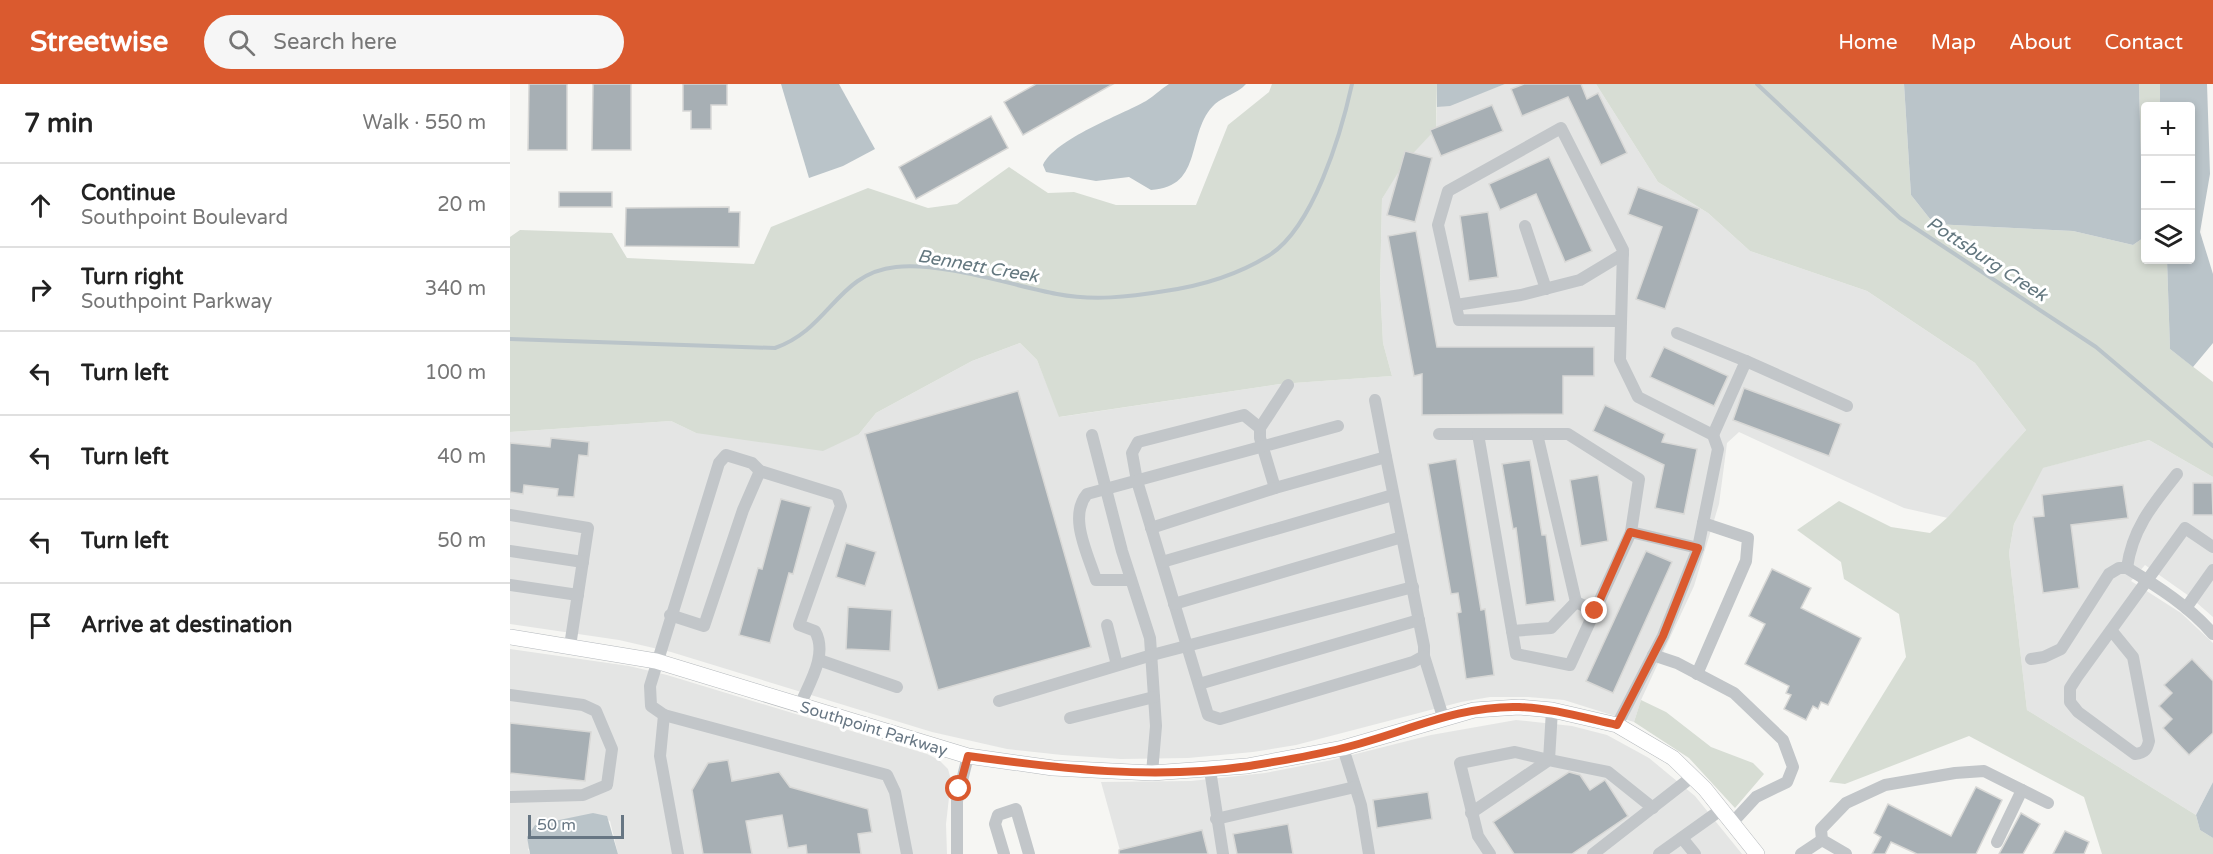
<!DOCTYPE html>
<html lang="en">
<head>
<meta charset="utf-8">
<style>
	:root { --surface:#fff; --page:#f6f6f6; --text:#222; --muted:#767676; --line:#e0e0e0; --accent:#da5a2f }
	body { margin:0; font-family:"Varela Round",sans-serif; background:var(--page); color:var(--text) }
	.controls { position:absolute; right:18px; top:18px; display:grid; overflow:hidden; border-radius:6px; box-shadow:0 3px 9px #0003 }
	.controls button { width:54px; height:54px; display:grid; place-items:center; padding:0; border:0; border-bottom:2px solid var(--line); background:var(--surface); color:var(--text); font:30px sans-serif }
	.scale { position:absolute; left:18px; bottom:15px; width:96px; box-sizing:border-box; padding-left:6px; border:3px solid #677683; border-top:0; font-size:16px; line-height:21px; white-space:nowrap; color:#677683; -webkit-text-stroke:4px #fff; paint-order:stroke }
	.stop { position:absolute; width:18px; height:18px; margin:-14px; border:4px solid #da5a2f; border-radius:50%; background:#fff }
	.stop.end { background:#da5a2f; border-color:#fff; box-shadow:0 2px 6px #0008 }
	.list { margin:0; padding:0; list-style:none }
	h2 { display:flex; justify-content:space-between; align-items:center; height:78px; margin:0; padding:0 24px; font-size:26px }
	h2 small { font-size:20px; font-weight:400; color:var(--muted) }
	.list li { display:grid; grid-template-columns:39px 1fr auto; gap:18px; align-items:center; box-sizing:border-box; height:84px; padding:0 24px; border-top:2px solid var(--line) }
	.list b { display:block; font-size:22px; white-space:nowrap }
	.list p { margin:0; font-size:20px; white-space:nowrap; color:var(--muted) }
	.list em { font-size:20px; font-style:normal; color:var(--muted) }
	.icon { flex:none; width:33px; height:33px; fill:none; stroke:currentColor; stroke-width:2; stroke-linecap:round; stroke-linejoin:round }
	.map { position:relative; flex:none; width:1703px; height:770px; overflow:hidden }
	header { display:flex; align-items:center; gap:36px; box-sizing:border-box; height:84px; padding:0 30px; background:var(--accent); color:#fff }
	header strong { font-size:28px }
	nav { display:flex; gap:33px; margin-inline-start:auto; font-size:21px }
	.search { width:420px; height:54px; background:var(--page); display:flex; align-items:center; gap:15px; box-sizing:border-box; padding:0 21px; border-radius:33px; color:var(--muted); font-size:22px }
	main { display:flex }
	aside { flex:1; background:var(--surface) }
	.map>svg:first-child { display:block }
	.built { fill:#e4e5e4 }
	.green { fill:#d7ddd4 }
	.water { fill:#bac4c9 }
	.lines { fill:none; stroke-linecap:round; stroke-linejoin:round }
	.stream { stroke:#bac4c9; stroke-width:4 }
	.building { fill:#a7afb4; stroke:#d8d8d6; stroke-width:1.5 }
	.major-casing { stroke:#b5b9bd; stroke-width:16 }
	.minor { stroke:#c2c6c9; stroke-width:12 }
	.major { stroke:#fff; stroke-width:15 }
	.route { stroke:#da5a2f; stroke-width:8 }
	.labels { text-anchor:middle; stroke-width:6; stroke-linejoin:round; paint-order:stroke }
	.street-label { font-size:16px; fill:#677683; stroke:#fff }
	.water-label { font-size:18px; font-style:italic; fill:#63777f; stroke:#fff }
</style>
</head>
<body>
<header>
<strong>Streetwise</strong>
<div class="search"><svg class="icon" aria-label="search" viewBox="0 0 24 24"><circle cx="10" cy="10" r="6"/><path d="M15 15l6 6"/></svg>Search here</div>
<nav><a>Home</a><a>Map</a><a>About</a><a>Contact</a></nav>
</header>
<main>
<aside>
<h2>7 min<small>Walk · 550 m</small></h2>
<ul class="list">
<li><svg class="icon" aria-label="ahead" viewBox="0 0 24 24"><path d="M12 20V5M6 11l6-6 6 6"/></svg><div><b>Continue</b><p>Southpoint Boulevard</p></div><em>20 m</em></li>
<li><svg class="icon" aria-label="right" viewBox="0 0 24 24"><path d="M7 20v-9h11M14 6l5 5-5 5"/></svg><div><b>Turn right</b><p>Southpoint Parkway</p></div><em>340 m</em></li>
<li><svg class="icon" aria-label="left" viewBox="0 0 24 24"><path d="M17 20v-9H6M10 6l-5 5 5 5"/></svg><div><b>Turn left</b></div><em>100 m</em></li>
<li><svg class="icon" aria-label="left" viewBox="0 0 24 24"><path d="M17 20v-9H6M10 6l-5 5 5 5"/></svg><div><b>Turn left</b></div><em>40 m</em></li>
<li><svg class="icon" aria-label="left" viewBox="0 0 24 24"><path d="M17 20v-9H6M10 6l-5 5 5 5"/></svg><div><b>Turn left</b></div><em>50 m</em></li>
<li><svg class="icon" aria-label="arrive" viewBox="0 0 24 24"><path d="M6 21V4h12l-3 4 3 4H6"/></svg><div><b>Arrive at destination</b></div></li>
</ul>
</aside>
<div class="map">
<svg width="1703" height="770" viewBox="0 0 1703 770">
	<rect width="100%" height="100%" fill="#f6f6f3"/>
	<g class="built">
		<path d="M 995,0 L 1086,0 L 1148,98 L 1198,129 L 1240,167 L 1357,207 L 1465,279 L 1516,346 L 1438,434 L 1394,424 L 1229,348 L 1217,359 L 1209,420 L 1184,502 L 1131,616 L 1124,638 L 1054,616 L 1018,613 L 980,613 L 951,618 L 786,661 L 743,668 L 678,674 L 611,675 L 552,671 L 497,665 L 422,648 L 161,568 L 109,556 L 0,540 L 0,348 L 161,337 L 186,349 L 349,350 L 366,329 L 462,277 L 510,259 L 527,276 L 550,333 L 770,300 L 882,292 L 873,259 L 870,201 L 872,115 L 893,79 L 926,45 L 927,23 L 940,21 Z"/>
		<path d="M 1639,356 L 1703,393 L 1703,533 L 1679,512 L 1635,481 L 1621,497 L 1671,529 L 1703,559 L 1703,698 L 1686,731 L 1517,626 L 1499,469 L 1504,440 L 1532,384 Z"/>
		<path d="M 0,565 L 119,582 L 157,591 L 417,670 L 429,676 L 438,685 L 441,696 L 436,740 L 437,770 L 108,770 L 100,737 L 83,729 L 18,765 L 20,770 L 0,770 Z"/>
		<path d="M 1006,636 L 1062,642 L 1097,651 L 1139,674 L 1185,712 L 1232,770 L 611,770 L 591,698 L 681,697 L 755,689 L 822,676 L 921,651 Z"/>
	</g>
	<g class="green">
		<path d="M 762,0 L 927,0 L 926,45 L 894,79 L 872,115 L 870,201 L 873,259 L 882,292 L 770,300 L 549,333 L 527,276 L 510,259 L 462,277 L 366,329 L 349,350 L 313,367 L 186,349 L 161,337 L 0,348 L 0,153 L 10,146 L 102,149 L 117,174 L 244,180 L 261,143 L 358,104 L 418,124 L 447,120 L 499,83 L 538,109 L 564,108 L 606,121 L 686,121 L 718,41 L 759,8 Z"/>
		<path d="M 1086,0 L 1394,0 L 1401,111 L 1424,140 L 1563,147 L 1623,161 L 1633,154 L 1629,0 L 1650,0 L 1650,22 L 1636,22 L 1636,176 L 1657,176 L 1660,265 L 1703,298 L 1703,393 L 1639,356 L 1533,384 L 1504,440 L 1499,469 L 1517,626 L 1686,731 L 1690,746 L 1703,754 L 1703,770 L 1592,770 L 1574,713 L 1459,652 L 1335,700 L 1319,698 L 1396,573 L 1389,530 L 1334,495 L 1331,478 L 1287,446 L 1329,417 L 1381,443 L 1420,449 L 1438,433 L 1516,346 L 1465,279 L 1357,207 L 1240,167 L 1198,129 L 1148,98 Z"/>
		<path d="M 1131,616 L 1156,628 L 1201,663 L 1243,679 L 1254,690 L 1225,724 L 1179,674 L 1124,638 Z"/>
	</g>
	<g class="water">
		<path d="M 271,0 L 329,0 L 365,65 L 333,82 L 299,94 Z"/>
		<path d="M 659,0 L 736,0 C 727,10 714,12 705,20 C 675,48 695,103 641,106 L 619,93 L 586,97 L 536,88 L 533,81 C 545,55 611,31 636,17 C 644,12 651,5 659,0 Z"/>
		<path d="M 927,0 L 995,0 L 940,22 L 927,23 Z"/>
		<path d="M 1394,0 L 1629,0 L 1633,154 L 1623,161 L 1563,147 L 1424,140 L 1401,111 Z"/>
		<path d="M 1650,0 L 1697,0 L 1700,90 L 1690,148 L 1703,190 L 1703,259 L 1683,283 L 1660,265 L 1657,176 L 1680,176 L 1680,22 L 1650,22 Z"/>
		<path d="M 1703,698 L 1703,754 L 1690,746 L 1686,731 Z"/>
		<path d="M 83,729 L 97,732 L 108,770 L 20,770 L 17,753 L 25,741 Z"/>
	</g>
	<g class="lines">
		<g class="stream">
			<path d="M 1247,0 L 1390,134 L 1586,263 L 1703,362"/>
			<path d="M 0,255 L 265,264 C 320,245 327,189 386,183 C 432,178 501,201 547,210 C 583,217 619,213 655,207 C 690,202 727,191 758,172 C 803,145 831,50 842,0"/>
		</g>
	</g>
	<g class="building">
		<path d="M 19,0 L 57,0 L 57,66 L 18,66 Z"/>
		<path d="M 83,0 L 121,0 L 121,66 L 82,66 Z"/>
		<path d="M 173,0 L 217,0 L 217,21 L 201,21 L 201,45 L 181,45 L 181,27 L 173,27 Z"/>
		<path d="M 526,0 L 603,0 L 513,51 L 494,18 Z"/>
		<path d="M 1014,0 L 1071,0 L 1077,15 L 1088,9 L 1117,69 L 1091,81 L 1058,13 L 1012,32 L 1001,5 Z"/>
		<path d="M 982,21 L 993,47 L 931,72 L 920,46 Z"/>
		<path d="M 481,32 L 498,64 L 406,115 L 389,83 Z"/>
		<path d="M 895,67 L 922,74 L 905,138 L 877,131 Z"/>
		<path d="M 1039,73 L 1082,167 L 1055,178 L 1026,110 L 990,126 L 979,100 Z"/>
		<path d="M 1128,103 L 1189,125 L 1155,225 L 1126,215 L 1152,143 L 1118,130 Z"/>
		<rect x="49" y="108" width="53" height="15"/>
		<path d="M 219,123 L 219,128 L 230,128 L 229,163 L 115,162 L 116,124 Z"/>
		<path d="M 978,128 L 988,193 L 959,197 L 950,132 Z"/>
		<path d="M 906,147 L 927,263 L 1084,263 L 1084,292 L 1053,292 L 1053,330 L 912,331 L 912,290 L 904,292 L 878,152 Z"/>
		<path d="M 1154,263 L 1218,292 L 1204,322 L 1140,293 Z"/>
		<path d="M 1234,304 L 1331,340 L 1319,372 L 1223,336 Z"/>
		<path d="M 508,307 L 581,563 L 428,606 L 355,350 Z"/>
		<path d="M 1095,321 L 1155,350 L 1152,358 L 1187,365 L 1174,430 L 1145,424 L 1154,381 L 1083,347 Z"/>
		<path d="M 41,354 L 79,358 L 78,372 L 69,371 L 64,413 L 47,412 L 48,405 L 14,401 L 13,410 L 0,408 L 0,359 L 40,363 Z"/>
		<path d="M 946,375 L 971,526 L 975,525 L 984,591 L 956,595 L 947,529 L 951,528 L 948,509 L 941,510 L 918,380 Z"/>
		<path d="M 1020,376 L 1032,451 L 1036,451 L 1045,517 L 1016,521 L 1006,444 L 1003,445 L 992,380 Z"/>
		<path d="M 1088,391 L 1098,457 L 1071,462 L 1060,396 Z"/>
		<path d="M 1683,399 L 1702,399 L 1703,431 L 1683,431 Z"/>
		<path d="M 1613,401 L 1618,434 L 1561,441 L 1569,504 L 1533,509 L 1523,433 L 1534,432 L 1532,411 Z"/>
		<path d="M 271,415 L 301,423 L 283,490 L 279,489 L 260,559 L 229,551 L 248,484 L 252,485 Z"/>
		<path d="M 336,459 L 366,468 L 355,502 L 326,493 Z"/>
		<path d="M 1136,467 L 1162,478 L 1103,609 L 1076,597 Z"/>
		<path d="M 1262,485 L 1301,504 L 1291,524 L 1351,554 L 1318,621 L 1311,618 L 1308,625 L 1303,622 L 1296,636 L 1274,625 L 1281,611 L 1276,609 L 1279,602 L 1235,580 L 1255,540 L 1239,532 Z"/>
		<path d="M 338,523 L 382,526 L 380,567 L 336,565 Z"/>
		<path d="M 1682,575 L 1703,597 L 1703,649 L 1679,671 L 1653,644 L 1662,635 L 1649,622 L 1662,609 L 1654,601 Z"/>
		<path d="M 0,639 L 81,648 L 75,697 L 0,689 Z"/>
		<path d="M 218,676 L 222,697 L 269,688 L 280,703 L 358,725 L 362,748 L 348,750 L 351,770 L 297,770 L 296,761 L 278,764 L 272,731 L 236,737 L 242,770 L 193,770 L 182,706 L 198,679 Z"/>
		<path d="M 1059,688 L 1070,691 L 1080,706 L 1095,696 L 1118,732 L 1062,770 L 1004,770 L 983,738 Z"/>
		<path d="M 1466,703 L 1492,716 L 1466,770 L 1407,770 L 1381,758 L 1375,770 L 1362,770 L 1371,753 L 1364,749 L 1378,720 L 1441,752 Z"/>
		<path d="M 918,708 L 922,735 L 867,744 L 863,716 Z"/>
		<path d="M 1511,729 L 1530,740 L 1513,770 L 1489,770 Z"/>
		<path d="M 778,740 L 783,770 L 727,770 L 723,750 Z"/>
		<path d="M 692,746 L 698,770 L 609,770 L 609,766 Z"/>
		<path d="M 1555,747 L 1579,758 L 1574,770 L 1543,770 Z"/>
	</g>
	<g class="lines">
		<defs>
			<path id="major" d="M 0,553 L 146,577 L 458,672 L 543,684 L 642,689 L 737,682 L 833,664 L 964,626 L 1009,623 L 1042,626 L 1107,641 L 1163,674 L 1195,705 L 1247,770"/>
		</defs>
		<use href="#major" class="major-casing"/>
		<g class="minor">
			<path d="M 1015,142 L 1036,205"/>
			<path d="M 946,221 L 1011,211 L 1070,196 L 1113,170"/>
			<path d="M 1167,249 L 1236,277"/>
			<path d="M 865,316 L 876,373"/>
			<path d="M 734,331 L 750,344 L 750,354 L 765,404 L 876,373 L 914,562 L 914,572 L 903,578 L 710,635 L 698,631 L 627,397 L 622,369 L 628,358 Z"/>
			<path d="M 750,344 L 778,301"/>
			<path d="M 929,350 L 1058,350 L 1129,395 L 1121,448 L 1188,464"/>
			<path d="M 968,350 L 1006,570 L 1060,581 L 1121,448"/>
			<path d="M 1027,350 L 1066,518 L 1085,527"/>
			<path d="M 582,351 L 612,467 L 640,554 L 646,642 L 642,689"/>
			<path d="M 1203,351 L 1236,277 L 1337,322"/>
			<path d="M 0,431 L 78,444 L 60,562"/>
			<path d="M 641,444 L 765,404"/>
			<path d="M 0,467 L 73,478"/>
			<path d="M 652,478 L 883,411"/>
			<path d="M 1617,484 C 1622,445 1643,420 1667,390"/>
			<path d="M 621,496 L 586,496 C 578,470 558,433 577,410 L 828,342"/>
			<path d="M 0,501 L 68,511"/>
			<path d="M 664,520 L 892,453"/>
			<path d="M 1676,524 L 1703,486"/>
			<path d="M 160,531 L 194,542 L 233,426 L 250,387"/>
			<path d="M 597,541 L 607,581"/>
			<path d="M 1601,546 L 1623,573 L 1639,657 C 1637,665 1635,669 1625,670 L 1568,628 L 1560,618 L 1560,604 L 1567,593 L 1675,444 L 1703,463"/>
			<path d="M 1002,547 L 1041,544 L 1066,518"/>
			<path d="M 1143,571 L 1167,579 L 1224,609 L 1273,656 L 1283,683 L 1277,698 L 1246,713 L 1222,739"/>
			<path d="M 914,572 L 933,633"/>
			<path d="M 1521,575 L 1534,573 L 1551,565 L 1599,490 L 1609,484 L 1617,484 C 1647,502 1680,523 1703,550"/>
			<path d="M 309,576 L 387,603"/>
			<path d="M 1187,590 L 1236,477 L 1238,454 L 1193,439"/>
			<path d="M 689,600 L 909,536"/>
			<path d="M 0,611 L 73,621 L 86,627 L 102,665 L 97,701 L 73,711 L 0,713"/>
			<path d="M 489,617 L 642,571 L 903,503"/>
			<path d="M 154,631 L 377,691 L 385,708 L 397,770"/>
			<path d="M 560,634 L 644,613"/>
			<path d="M 1107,641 L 1153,552 L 1188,464 L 1208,365 L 1203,351 L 1128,313 L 1110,276 L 1113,166 L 1051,44 L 938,107 L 928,141 L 949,236 L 1110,237"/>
			<path d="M 833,664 L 851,721 L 859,770"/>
			<path d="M 700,686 L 713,770"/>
			<path d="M 961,729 L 1039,676 L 1098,688 L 1143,724"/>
			<path d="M 706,735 L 845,703"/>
			<path d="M 1172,754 L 1185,770"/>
			<path d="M 1487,758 L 1512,706"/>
			<path d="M 168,770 L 150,672 L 154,631 L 141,622 L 140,602 L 209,379 L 216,371 L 242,379 L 250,387 L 327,411 L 331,422 L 289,541 L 305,547 C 318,570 300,598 290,621"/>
			<path d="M 447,770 L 447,717 L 458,672"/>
			<path d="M 494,770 L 485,740 L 488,731 L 506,725 L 519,770"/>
			<path d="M 980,770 L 968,752 L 950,679 L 1005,668 L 1039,676 L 1042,626"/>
			<path d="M 1083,770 L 1183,692"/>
			<path d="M 1149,770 L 1212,725"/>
			<path d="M 1291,770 L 1312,756"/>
			<path d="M 1336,770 L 1312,756 L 1311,745 L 1336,719 L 1375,701 L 1445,689 L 1474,687 L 1538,719"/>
		</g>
		<use href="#major" class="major"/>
	</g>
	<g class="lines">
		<path class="route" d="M 449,705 L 458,672 C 551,685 645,696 739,682 C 770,677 802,672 833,664 C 892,650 947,621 1009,623 C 1042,624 1075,634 1107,641 L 1153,552 L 1188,464 L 1120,448 L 1085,527"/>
	</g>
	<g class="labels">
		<g class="street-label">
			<text transform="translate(364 644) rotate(17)" y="6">Southpoint Parkway</text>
		</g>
		<g class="water-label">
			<text transform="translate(1477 175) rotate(33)" y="6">Pottsburg Creek</text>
			<text transform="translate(468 182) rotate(10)" y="6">Bennett Creek</text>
		</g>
	</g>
</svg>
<div class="controls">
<button>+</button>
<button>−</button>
<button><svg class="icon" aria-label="layers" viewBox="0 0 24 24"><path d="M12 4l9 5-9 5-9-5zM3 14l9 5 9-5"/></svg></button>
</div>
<div class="scale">50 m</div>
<div class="stop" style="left:449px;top:705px"></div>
<div class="stop end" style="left:1085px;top:527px"></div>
</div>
</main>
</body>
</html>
